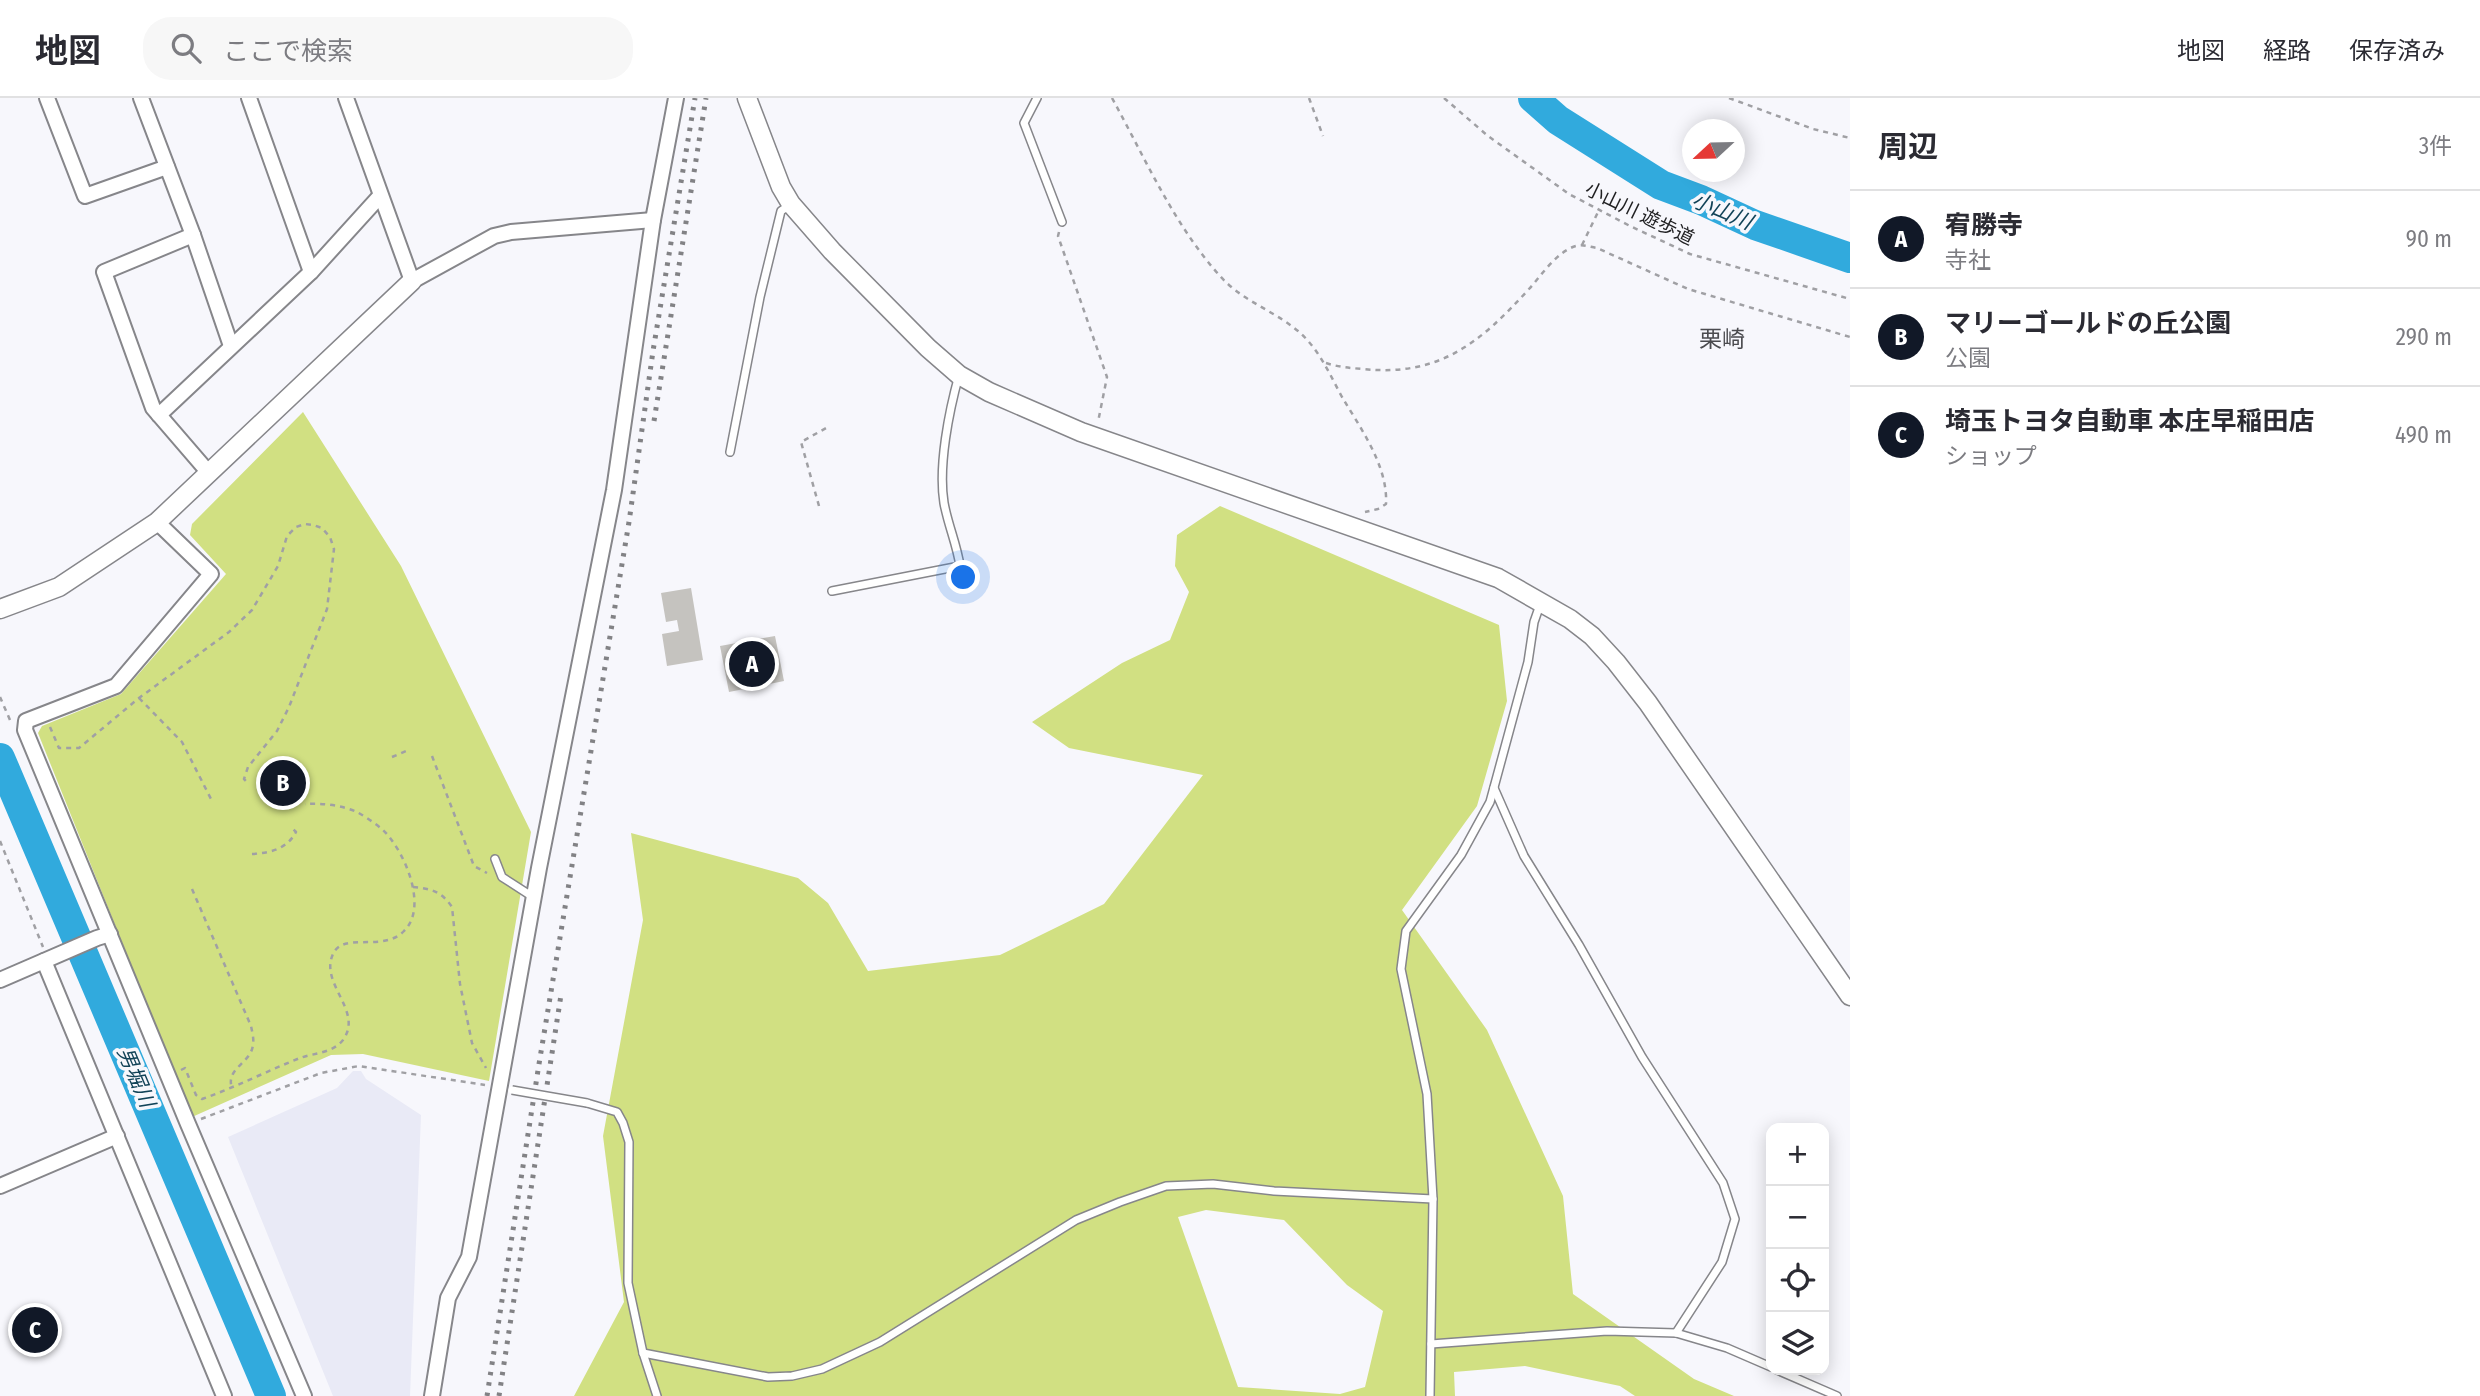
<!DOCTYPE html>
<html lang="ja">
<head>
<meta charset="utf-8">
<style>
	:root { --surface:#fff; --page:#f7f7f7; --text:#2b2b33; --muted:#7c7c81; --line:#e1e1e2; --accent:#111827 }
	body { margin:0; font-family:"Fira Sans Condensed","Noto Sans JP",sans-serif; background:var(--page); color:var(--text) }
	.controls { position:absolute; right:21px; bottom:21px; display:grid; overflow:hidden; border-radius:14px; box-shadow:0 4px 18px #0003 }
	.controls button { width:63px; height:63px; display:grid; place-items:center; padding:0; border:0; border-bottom:2px solid var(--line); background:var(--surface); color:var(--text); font:35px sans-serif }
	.compass { position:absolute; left:1682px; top:21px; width:63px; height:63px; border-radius:50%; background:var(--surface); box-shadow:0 4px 18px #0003; rotate:248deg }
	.you { position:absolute; left:964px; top:480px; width:24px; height:24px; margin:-18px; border:5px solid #fff; border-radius:50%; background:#1a73e8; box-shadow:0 0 0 10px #1a73e833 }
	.badge { display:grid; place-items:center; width:46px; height:46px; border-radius:50%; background:var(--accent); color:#fff; font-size:23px; font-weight:700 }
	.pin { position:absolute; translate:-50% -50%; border:4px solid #fff; box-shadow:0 2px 7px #0006 }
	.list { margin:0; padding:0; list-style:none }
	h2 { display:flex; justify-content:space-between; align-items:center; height:91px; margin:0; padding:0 28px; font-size:30px }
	h2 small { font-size:23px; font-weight:400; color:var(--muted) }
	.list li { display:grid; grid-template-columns:46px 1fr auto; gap:21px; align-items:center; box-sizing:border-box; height:98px; padding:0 28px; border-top:2px solid var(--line) }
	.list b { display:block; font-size:26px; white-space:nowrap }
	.list p { margin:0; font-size:23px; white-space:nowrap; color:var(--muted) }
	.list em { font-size:23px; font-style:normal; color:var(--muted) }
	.icon { flex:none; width:38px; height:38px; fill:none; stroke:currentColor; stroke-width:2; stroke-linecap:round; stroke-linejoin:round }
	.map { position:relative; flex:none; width:1850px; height:1298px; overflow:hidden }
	header { display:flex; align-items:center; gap:42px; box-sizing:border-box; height:98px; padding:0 35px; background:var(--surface); border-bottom:2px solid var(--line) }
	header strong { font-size:33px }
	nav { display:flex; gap:38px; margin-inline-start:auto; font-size:24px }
	.search { width:490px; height:63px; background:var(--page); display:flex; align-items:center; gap:18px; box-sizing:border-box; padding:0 24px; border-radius:28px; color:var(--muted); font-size:26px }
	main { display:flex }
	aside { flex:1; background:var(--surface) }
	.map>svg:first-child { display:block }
	.built { fill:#e9eaf6 }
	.green { fill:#d1e082; fill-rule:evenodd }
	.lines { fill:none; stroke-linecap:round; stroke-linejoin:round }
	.river { stroke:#31aadd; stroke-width:30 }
	.building { fill:#c5c3bf }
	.service-casing { stroke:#86868a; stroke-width:10 }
	.minor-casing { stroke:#86868a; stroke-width:18 }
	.tertiary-casing { stroke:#86868a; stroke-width:21 }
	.path { stroke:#a0a0a4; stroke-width:2.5; stroke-dasharray:5 5; stroke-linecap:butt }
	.service { stroke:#fff; stroke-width:7 }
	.minor { stroke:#fff; stroke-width:14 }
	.tertiary { stroke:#fff; stroke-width:18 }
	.rail { stroke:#828285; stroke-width:5; stroke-dasharray:3.5 7; stroke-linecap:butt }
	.service-bridge-casing { stroke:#86868a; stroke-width:10; stroke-linecap:butt }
	.service-bridge { stroke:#fff; stroke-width:7 }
	.labels { text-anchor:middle; stroke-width:7; stroke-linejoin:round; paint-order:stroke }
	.street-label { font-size:19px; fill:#212123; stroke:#f7f7fc }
	.water-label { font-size:21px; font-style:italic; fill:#124358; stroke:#f7f7fc }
	.quarter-label { font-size:23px; fill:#4b4b4f; stroke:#f7f7fc }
</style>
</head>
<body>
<header>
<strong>地図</strong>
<div class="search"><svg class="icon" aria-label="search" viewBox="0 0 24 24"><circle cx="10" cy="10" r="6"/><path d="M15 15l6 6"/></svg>ここで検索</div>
<nav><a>地図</a><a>経路</a><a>保存済み</a></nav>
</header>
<main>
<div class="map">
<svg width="1850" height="1298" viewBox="0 0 1850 1298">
	<rect width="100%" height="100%" fill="#f7f7fc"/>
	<path class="built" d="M 353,973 L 361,973 L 366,981 L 421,1017 L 410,1298 L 333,1298 L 228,1039 L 337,990 Z"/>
	<g class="green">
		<path d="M 303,314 L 401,468 L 531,734 L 489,983 L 363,956 L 331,957 L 192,1019 L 38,635 L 42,628 L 121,596 L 226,476 L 190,437 L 192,426 Z"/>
		<path d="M 1220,408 L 1499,527 L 1507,603 L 1477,708 L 1402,812 L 1487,932 L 1563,1098 L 1573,1196 L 1694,1281 L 1734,1298 L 1635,1298 L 1620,1288 L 1525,1268 L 1454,1274 L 1455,1298 L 574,1298 L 624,1204 L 603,1038 L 643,822 L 631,735 L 798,780 L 828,805 L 868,873 L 1000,857 L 1104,806 L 1203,677 L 1069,650 L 1032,624 L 1122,565 L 1170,542 L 1189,494 L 1175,468 L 1177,437 ZM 1206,1112 L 1284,1122 L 1347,1187 L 1383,1213 L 1365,1289 L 1340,1296 L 1238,1289 L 1178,1119 Z"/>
	</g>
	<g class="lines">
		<g class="river">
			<path d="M 1533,0 L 1558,22 L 1661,87 L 1701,102 L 1755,127 L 1850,160"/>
			<path d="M 0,660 L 271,1298"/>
		</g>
	</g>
	<g class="building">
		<path d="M 691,490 L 703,562 L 667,568 L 662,536 L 679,533 L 677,522 L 666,524 L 661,495 Z"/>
		<path d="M 775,538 L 784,583 L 729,594 L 720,548 Z"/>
	</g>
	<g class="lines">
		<defs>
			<g id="service">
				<path d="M 1037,0 L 1024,25 L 1062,124"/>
				<path d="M 730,354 L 760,199 L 781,113 L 790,107"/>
				<path d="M 832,493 L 960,468 C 957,447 948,427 944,405 C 938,368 949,313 959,277"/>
				<path d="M 1494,690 L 1524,758 L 1579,847 L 1642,959 L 1723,1085 L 1735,1121 L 1722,1164 L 1676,1235"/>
				<path d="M 495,761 L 502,779 L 533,799"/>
				<path d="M 587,1005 L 617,1014 L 623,1025 L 629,1044 L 628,1185 L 643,1255 L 657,1298"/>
				<path d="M 1431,1246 L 1607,1233 L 1676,1235 L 1727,1250 L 1771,1269"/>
				<path d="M 643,1255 L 768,1279 L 792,1278 L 822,1271 L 880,1244 L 1076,1122 L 1120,1104 L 1166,1088 L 1213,1086 L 1274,1093 L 1433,1101"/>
				<path d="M 1777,1272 L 1837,1298"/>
				<path d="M 1430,1298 L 1433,1101 L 1427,996 L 1401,871 L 1406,833 L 1461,757 L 1490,704 L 1528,564 L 1534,524 L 1541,504"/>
			</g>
			<g id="minor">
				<path d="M 47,0 L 85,98 L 167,69"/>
				<path d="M 141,0 L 193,137 L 231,248"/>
				<path d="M 249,0 L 311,174"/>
				<path d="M 346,0 L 412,183 L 494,138 L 511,134 L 653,122"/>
				<path d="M 193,137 L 104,174 L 153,310 L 209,375"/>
				<path d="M 159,317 L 311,174 L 380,98"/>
				<path d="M 157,424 L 211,476 L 116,588 L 26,623 L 25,632 L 188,1026 L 304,1298"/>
				<path d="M 44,863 L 224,1298"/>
				<path d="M 0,882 L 97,840 L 110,836"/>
				<path d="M 0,1088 L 117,1038"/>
				<path d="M 432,1298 L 448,1200 L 469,1159 L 539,770 L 614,392 L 653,122 L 676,0"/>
			</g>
			<g id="tertiary">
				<path d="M 747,0 L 781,89 L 791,106 L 832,153 L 928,250 L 959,277 L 989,294 L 1081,334 L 1498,480 L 1570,521 L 1592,538 L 1616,564 L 1648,605 L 1850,898"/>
				<path d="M 0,511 L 59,489 L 157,424 L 412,183"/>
			</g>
		</defs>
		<use href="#service" class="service-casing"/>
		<use href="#minor" class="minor-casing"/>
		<use href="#tertiary" class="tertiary-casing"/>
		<g class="path">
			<path d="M 1112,0 C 1145,60 1174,127 1220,178 C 1242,203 1273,212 1298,233 C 1319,251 1329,275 1342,299 C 1361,331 1388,368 1386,406 L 1378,411 L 1365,414"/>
			<path d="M 1309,0 L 1323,38"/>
			<path d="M 1444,0 L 1488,38 L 1569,96 L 1630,128 L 1690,156 L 1850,201"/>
			<path d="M 1729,0 L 1813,31 L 1850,40"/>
			<path d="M 1059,134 L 1058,138 L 1107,279 L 1098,324"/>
			<path d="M 1582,147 L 1599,112"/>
			<path d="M 1326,265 C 1338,269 1350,270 1363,271 C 1439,279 1480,245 1529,191 C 1541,178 1557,153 1576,148 C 1583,146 1590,149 1597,150 L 1688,191 L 1850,239"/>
			<path d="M 819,408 L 801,344 L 828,329"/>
			<path d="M 0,599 L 10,622"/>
			<path d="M 139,600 L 182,644 L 211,701"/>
			<path d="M 50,629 L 59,650 L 79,650 L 139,600 L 229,534 L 252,512 L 278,468 L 287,438 L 296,429 L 305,426 L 313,427 L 322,430 L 330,439 L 334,451 L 327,511 L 289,609 L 277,633 L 248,669 L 244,681 L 249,686"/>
			<path d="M 432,658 L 474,768 L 487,775"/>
			<path d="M 392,659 L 406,653"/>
			<path d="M 0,743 L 43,849"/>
			<path d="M 252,756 C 270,755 287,751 296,734 L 292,730"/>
			<path d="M 413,789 C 432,791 441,793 452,809 L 460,886 L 472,945 L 486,970"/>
			<path d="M 192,791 L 251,928 C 252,933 254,940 253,946 C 252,965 225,970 232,990"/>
			<path d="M 181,972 L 185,970 L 196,997 L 202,1001 C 236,989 267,973 300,960 C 314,955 333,955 343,942 C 364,913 319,886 333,856 C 343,833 383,855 404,833 C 429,809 404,752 383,732 C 376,726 366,719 357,714 C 341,707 322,705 305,706"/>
			<path d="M 201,1021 L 321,975 L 359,968 L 485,987"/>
		</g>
		<use href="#service" class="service"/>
		<use href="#minor" class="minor"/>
		<use href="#tertiary" class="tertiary"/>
		<g class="rail">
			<path d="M 654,323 L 706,0"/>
			<path d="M 487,1298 L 539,966 L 629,424 L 653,253 L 695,0"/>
			<path d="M 499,1298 L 561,897"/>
		</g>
		<defs>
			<path id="service-bridge" d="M 512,992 L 587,1005"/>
		</defs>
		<use href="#service-bridge" class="service-bridge-casing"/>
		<use href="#service-bridge" class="service-bridge"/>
	</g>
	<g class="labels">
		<g class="street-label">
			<text transform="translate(1640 115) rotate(26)" y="7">小山川 遊歩道</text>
		</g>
		<g class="water-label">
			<text transform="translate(1722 113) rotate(23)" y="7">小山川</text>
			<text transform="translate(136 979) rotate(67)" y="7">男堀川</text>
		</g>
		<g class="quarter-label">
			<text x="1722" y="249">栗崎</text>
		</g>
	</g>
</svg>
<div class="controls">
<button>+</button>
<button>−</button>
<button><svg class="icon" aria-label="locate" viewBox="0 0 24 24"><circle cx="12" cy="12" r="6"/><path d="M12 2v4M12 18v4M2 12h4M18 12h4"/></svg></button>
<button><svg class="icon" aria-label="layers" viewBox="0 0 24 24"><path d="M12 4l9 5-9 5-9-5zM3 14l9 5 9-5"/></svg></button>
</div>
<svg class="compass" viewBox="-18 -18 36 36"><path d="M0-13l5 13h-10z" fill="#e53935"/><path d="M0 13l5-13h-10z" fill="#7c7c81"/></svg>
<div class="you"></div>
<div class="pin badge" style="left:752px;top:566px">A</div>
<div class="pin badge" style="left:283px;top:685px">B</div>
<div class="pin badge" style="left:35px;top:1232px">C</div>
</div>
<aside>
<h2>周辺<small>3件</small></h2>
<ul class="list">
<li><span class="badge">A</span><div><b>宥勝寺</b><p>寺社</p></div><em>90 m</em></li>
<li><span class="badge">B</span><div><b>マリーゴールドの丘公園</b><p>公園</p></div><em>290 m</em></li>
<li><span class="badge">C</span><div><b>埼玉トヨタ自動車 本庄早稲田店</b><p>ショップ</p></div><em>490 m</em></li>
</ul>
</aside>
</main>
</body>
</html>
